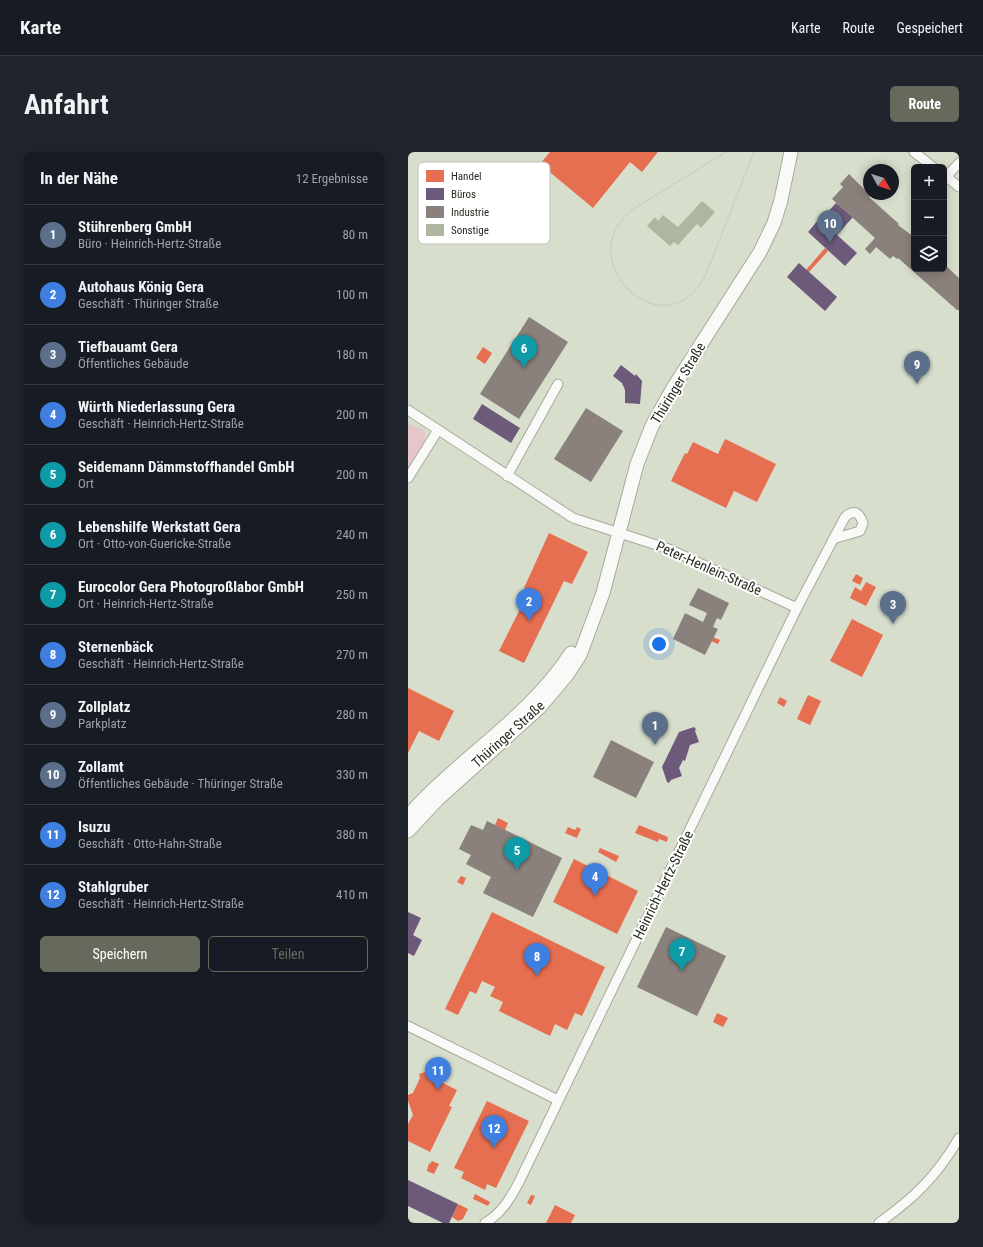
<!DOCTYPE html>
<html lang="de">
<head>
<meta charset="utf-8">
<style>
	:root { --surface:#171b24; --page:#20242c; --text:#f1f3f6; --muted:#9ea1a6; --line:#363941; --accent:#656a5c }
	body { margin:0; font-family:"Roboto Condensed",sans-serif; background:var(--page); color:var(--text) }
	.controls { position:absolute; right:12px; top:12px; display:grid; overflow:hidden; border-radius:6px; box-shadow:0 2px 10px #0003 }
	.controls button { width:36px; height:36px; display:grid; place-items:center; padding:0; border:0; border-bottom:1px solid var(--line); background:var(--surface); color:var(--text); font:20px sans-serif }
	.compass { position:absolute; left:455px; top:12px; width:36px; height:36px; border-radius:50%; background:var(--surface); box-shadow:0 2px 10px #0003; rotate:129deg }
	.you { position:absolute; left:251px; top:492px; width:14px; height:14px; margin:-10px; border:3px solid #fff; border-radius:50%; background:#1a73e8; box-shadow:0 0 0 6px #1a73e833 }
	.badge { display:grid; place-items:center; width:26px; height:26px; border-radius:50%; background:var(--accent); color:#fff; font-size:13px; font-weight:700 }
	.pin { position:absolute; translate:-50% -33px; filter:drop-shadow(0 1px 2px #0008) }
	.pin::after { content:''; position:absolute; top:21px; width:14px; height:12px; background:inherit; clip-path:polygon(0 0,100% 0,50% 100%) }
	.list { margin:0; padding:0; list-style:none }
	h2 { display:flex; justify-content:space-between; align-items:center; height:52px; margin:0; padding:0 16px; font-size:17px }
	h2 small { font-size:13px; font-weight:400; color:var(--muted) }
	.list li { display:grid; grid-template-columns:26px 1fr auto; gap:12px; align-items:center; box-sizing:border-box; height:60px; padding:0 16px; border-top:1px solid var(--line) }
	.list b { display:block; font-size:15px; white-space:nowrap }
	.list p { margin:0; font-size:13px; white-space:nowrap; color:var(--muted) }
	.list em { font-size:13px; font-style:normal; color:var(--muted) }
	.actions { display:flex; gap:8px; padding:12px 16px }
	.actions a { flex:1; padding:9px 0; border:1px solid var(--accent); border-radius:6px; text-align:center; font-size:14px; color:var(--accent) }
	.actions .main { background:var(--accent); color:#fff }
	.icon { flex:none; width:22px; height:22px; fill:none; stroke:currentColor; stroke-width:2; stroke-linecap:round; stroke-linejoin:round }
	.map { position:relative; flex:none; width:551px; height:1071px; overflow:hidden; border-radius:6px }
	header { display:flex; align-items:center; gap:24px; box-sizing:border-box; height:56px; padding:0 20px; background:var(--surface); border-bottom:1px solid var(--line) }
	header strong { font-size:19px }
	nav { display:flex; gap:22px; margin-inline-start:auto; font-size:14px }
	.intro { display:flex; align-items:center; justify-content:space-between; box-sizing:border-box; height:96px; padding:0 24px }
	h1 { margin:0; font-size:28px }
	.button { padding:10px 18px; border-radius:6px; background:var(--accent); color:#fff; font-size:14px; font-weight:700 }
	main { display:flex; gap:24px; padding:0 24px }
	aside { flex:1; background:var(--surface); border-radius:6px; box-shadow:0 2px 10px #0003 }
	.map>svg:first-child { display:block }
	.green { fill:#e5c6cb }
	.shops { fill:#e76f51 }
	.offices { fill:#6d597a }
	.industry { fill:#8a817c }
	.building { fill:#aeb6a0 }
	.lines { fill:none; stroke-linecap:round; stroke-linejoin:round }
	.street-casing { stroke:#a6ab9d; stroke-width:11 }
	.secondary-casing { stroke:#a6ab9d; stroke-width:15 }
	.street { stroke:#f9faf7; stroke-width:9 }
	.secondary { stroke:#f9faf7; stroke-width:13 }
	.tram { stroke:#c7c9c4; stroke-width:1 }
	.labels { text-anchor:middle; stroke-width:4; stroke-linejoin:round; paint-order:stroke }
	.street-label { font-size:14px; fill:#272c1f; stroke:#fff }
	.key { fill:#fff; stroke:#bec0bc; stroke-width:1 }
	.key-label { font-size:11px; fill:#272c1f }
</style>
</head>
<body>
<header>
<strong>Karte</strong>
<nav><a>Karte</a><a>Route</a><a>Gespeichert</a></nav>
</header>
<div class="intro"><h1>Anfahrt</h1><a class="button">Route</a></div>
<main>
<aside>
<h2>In der Nähe<small>12 Ergebnisse</small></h2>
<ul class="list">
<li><span class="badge" style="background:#5c6f8a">1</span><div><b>Stührenberg GmbH</b><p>Büro · Heinrich-Hertz-Straße</p></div><em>80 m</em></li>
<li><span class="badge" style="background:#3f7fe0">2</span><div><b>Autohaus König Gera</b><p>Geschäft · Thüringer Straße</p></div><em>100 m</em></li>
<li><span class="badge" style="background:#5c6f8a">3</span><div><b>Tiefbauamt Gera</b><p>Öffentliches Gebäude</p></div><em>180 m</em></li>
<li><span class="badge" style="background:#3f7fe0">4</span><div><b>Würth Niederlassung Gera</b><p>Geschäft · Heinrich-Hertz-Straße</p></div><em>200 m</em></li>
<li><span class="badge" style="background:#0f9aa8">5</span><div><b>Seidemann Dämmstoffhandel GmbH</b><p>Ort</p></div><em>200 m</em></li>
<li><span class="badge" style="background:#0f9aa8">6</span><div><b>Lebenshilfe Werkstatt Gera</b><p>Ort · Otto-von-Guericke-Straße</p></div><em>240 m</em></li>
<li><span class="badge" style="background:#0f9aa8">7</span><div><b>Eurocolor Gera Photogroßlabor GmbH</b><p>Ort · Heinrich-Hertz-Straße</p></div><em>250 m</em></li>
<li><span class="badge" style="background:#3f7fe0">8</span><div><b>Sternenbäck</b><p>Geschäft · Heinrich-Hertz-Straße</p></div><em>270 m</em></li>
<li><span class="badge" style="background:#5c6f8a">9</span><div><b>Zollplatz</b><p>Parkplatz</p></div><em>280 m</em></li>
<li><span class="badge" style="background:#5c6f8a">10</span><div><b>Zollamt</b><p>Öffentliches Gebäude · Thüringer Straße</p></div><em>330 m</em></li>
<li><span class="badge" style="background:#3f7fe0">11</span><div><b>Isuzu</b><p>Geschäft · Otto-Hahn-Straße</p></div><em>380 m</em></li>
<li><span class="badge" style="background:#3f7fe0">12</span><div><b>Stahlgruber</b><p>Geschäft · Heinrich-Hertz-Straße</p></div><em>410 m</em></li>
</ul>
<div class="actions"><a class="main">Speichern</a><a>Teilen</a></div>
</aside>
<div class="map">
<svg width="551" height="1071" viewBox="0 0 551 1071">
	<rect width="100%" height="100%" fill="#d7decc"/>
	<path class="green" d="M 0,272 L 16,278 C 21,292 7,306 0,318 Z"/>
	<g class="shops">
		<path d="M 142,0 L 250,0 L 234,20 L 222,10 L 185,56 L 132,12 Z"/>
		<path d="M 417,96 L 420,99 L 401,120 L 398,118 Z"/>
		<path d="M 75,195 L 84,201 L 77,212 L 68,206 Z"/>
		<path d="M 317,287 L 368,312 L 349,350 L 326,339 L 318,356 L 263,329 L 277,301 L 279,302 L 285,290 L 310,302 Z"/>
		<path d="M 141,381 L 180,400 L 164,432 L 156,429 L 116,511 L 91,499 L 121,439 L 116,436 Z"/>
		<path d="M 448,422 L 455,426 L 452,433 L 444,429 Z"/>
		<path d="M 458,430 L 468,435 L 458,454 L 442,446 L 447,435 L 453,439 Z"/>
		<path d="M 444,467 L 475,483 L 454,525 L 422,509 Z"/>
		<path d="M 305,485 L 312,488 L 310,492 L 303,489 Z"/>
		<path d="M 0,536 L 46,559 L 31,589 L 11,579 L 0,601 Z"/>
		<path d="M 400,543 L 413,549 L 402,573 L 389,567 Z"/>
		<path d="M 372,545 L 379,549 L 376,555 L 369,551 Z"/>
		<path d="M 90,666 L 100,671 L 97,678 L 87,673 Z"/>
		<path d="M 231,673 L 260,685 L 259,690 L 251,687 L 250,690 L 227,681 Z"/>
		<path d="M 160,675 L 167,678 L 169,675 L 173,677 L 169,686 L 157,681 Z"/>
		<path d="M 192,696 L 211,704 L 208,710 L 190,700 Z"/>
		<path d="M 166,707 L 230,739 L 209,782 L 145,750 Z"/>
		<path d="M 53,724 L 58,726 L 55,733 L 49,730 Z"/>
		<path d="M 84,760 L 197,815 L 174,864 L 167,861 L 159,878 L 147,872 L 142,884 L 91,859 L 95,850 L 82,844 L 87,835 L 74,829 L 68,842 L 62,839 L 50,863 L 37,857 Z"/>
		<path d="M 309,861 L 320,866 L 315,875 L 305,870 Z"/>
		<path d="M 17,920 L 19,923 L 49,938 L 41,954 L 44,955 L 22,1000 L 0,989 L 0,972 L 5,963 L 0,949 L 0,943 L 5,941 L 12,926 L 11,922 Z"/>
		<path d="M 79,949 L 121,969 L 88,1036 L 79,1032 L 77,1038 L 53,1026 L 56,1020 L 46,1016 Z"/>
		<path d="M 24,1009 L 31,1012 L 26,1022 L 19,1019 L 21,1011 L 22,1012 Z"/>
		<path d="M 67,1042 L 82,1050 L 80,1054 L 65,1047 Z"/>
		<path d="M 123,1043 L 127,1044 L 123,1053 L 119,1051 Z"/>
		<path d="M 50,1052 L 60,1057 L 55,1067 L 50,1069 L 44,1065 Z"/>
		<path d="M 147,1053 L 167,1063 L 163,1071 L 138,1071 Z"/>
	</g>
	<g class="offices">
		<path d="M 428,51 L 445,65 L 429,83 L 449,101 L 437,114 L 400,80 L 411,67 L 421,76 L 425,70 L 422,68 L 421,70 L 415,65 Z"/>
		<path d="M 391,111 L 429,145 L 417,159 L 379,125 Z"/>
		<path d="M 213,213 L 227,224 L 228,222 L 234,229 L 232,252 L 217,251 L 217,238 L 214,231 L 205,224 Z"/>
		<path d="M 74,252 L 112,276 L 103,291 L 65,267 Z"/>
		<path d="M 286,575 L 288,577 L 287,579 L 291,590 L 282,593 L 277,609 L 275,608 L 271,616 L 274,624 L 263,628 L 261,631 L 259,630 L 254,615 L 271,580 Z"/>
		<path d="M 0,760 L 13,766 L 5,783 L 14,788 L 6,804 L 0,801 Z"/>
		<path d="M 0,1028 L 50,1052 L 41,1071 L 35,1071 L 0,1054 Z"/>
	</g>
	<g class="industry">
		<path d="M 441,22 L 461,42 L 464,42 L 461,45 L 491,72 L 490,73 L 506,85 L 506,117 L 536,117 L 536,112 L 551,126 L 551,158 L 549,158 L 490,106 L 489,107 L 485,104 L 482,107 L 468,95 L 462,102 L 457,97 L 467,86 L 424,47 L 435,35 L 432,32 Z"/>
		<path d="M 121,165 L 160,190 L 111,267 L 72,242 Z"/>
		<path d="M 178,256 L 215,279 L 183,330 L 146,307 Z"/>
		<path d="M 290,436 L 321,451 L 313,468 L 309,466 L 305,475 L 310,477 L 297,503 L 265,487 L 277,461 L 295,470 L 299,461 L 281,453 Z"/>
		<path d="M 203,588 L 246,610 L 228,646 L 185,625 Z"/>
		<path d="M 79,669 L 154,706 L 125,765 L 75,741 L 83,725 L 58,712 L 63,703 L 51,697 L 63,673 L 75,678 Z"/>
		<path d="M 258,775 L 318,804 L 289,864 L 229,835 Z"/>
	</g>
	<path class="building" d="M 294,49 L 307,60 L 293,76 L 289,72 L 270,93 L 266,90 L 262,94 L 239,74 L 247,65 L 250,69 L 255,63 L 270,75 Z"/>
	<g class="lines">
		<defs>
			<g id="street">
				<path d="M 506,0 L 525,15"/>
				<path d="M 536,23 L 551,35"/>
				<path d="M 538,25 L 551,11"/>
				<path d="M 0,258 L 165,366 L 261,397 L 389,456"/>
				<path d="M 99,324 L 150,232"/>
				<path d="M 0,326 L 30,278"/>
				<path d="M 0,874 L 150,948"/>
				<path d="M 77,1071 C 94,1061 102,1047 111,1030 L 389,456 L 437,365 C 446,357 451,360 455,371 L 452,379 L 425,387"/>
				<path d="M 471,1071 C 506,1046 529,1024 551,986"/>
			</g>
			<g id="secondary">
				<path d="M 0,664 C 51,606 121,566 163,501"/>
				<path d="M 0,679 L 29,648 L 131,556 L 159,523 L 172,503 L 195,441 L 229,312 L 244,274 L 265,236 L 352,100 L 366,71 L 373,48 L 383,0"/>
			</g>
		</defs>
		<use href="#street" class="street-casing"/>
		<use href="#secondary" class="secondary-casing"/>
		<use href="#street" class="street"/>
		<use href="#secondary" class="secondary"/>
		<path class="tram" d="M 318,0 L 227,56 C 157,105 257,204 298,122 L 346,0"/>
	</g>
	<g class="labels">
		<g class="street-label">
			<text transform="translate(270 231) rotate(-59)" y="5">Thüringer Straße</text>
			<text transform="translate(301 416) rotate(24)" y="5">Peter-Henlein-Straße</text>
			<text transform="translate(100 582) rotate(-42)" y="5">Thüringer Straße</text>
			<text transform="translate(255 733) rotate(-64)" y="5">Heinrich-Hertz-Straße</text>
		</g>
	</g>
	<rect x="10" y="10" width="132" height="82" rx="6" class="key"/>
	<rect x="18" y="18" width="18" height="12" fill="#e76f51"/>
	<rect x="18" y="36" width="18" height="12" fill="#6d597a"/>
	<rect x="18" y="54" width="18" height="12" fill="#8a817c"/>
	<rect x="18" y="72" width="18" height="12" fill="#aeb6a0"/>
	<g class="key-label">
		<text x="43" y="28">Handel</text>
		<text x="43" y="46">Büros</text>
		<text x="43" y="64">Industrie</text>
		<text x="43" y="82">Sonstige</text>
	</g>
</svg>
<div class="controls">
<button>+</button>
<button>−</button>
<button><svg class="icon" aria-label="layers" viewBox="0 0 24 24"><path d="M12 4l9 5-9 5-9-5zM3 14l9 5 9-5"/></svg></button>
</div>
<svg class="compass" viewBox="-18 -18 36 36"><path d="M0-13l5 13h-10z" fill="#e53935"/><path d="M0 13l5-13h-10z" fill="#9ea1a6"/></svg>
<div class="you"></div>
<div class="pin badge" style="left:247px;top:593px;background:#5c6f8a">1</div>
<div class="pin badge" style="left:121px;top:469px;background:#3f7fe0">2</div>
<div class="pin badge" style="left:485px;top:472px;background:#5c6f8a">3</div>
<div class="pin badge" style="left:187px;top:744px;background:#3f7fe0">4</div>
<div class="pin badge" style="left:109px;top:718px;background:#0f9aa8">5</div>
<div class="pin badge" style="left:116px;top:216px;background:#0f9aa8">6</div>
<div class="pin badge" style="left:274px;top:819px;background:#0f9aa8">7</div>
<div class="pin badge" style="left:129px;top:824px;background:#3f7fe0">8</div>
<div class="pin badge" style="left:509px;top:232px;background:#5c6f8a">9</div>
<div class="pin badge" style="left:422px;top:91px;background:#5c6f8a">10</div>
<div class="pin badge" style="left:30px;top:938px;background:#3f7fe0">11</div>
<div class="pin badge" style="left:86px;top:996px;background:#3f7fe0">12</div>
</div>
</main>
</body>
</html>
